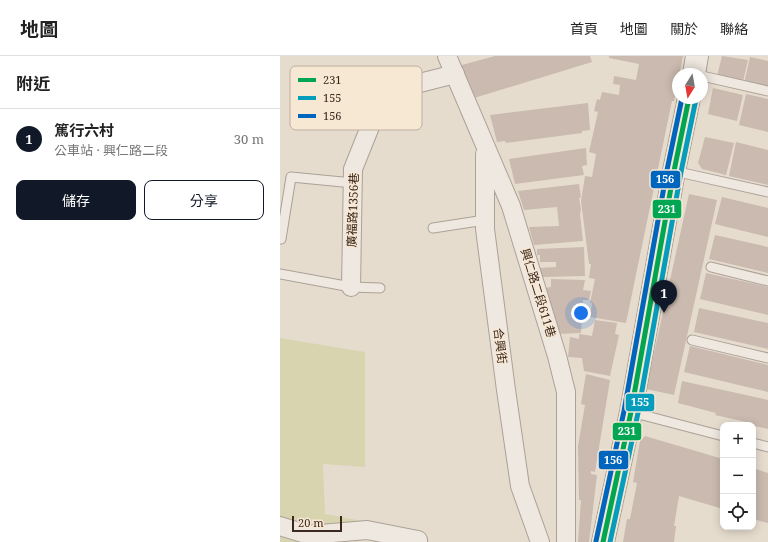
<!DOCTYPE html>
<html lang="zh-TW">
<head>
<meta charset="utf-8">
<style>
	:root { --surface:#fff; --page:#f2f2f2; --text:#222; --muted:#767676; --line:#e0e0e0; --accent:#111827 }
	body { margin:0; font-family:"Noto Serif","Noto Sans TC",serif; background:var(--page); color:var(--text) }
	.controls { position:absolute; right:12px; bottom:12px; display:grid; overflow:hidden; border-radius:8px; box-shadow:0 2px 10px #0003 }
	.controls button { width:36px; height:36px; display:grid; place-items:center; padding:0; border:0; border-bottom:1px solid var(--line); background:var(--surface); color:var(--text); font:20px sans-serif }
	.compass { position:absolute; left:392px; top:12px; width:36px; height:36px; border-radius:50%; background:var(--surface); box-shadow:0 2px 10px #0003; rotate:191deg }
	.scale { position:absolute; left:12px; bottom:10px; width:50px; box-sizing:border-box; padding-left:4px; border:2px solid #3b281e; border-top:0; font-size:11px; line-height:14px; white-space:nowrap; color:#3b281e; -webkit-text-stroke:3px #f7e8d4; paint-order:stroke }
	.you { position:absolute; left:301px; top:257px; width:14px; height:14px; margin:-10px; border:3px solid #fff; border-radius:50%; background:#1a73e8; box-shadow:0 0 0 6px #1a73e833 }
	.badge { display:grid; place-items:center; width:26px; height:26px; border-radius:50%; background:var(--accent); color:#fff; font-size:13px; font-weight:700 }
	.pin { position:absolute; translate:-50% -33px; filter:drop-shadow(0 1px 2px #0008) }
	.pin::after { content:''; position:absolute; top:21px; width:14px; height:12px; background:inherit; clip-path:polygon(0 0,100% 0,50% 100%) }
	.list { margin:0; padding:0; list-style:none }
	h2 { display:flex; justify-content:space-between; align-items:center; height:52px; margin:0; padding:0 16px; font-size:17px }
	h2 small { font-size:13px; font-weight:400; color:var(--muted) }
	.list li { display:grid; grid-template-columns:26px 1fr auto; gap:12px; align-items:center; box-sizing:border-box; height:60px; padding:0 16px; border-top:1px solid var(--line) }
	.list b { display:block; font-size:15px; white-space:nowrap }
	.list p { margin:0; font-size:13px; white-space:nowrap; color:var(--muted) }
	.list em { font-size:13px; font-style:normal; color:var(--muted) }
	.actions { display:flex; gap:8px; padding:12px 16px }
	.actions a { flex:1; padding:9px 0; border:1px solid var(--accent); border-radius:8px; text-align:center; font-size:14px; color:var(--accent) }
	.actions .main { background:var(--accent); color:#fff }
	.icon { flex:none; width:22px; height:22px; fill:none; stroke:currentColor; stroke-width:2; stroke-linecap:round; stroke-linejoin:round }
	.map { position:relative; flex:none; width:488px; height:486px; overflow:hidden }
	header { display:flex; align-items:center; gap:24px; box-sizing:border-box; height:56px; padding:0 20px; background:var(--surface); border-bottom:1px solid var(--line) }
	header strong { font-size:19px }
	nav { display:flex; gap:22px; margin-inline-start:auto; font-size:14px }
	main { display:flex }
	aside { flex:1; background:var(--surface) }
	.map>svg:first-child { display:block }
	.green { fill:#d9d4b0 }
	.building { fill:#cabaaf }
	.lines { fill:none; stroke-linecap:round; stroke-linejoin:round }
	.service-casing { stroke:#aba197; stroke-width:11 }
	.minor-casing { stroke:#aba197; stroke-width:20 }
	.tertiary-casing { stroke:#aba197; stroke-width:24 }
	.service { stroke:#eee8e0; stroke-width:9 }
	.minor { stroke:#eee8e0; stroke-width:18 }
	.tertiary { stroke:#eee8e0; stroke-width:22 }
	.bus-1-casing { stroke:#f7e8d4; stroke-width:8 }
	.bus-2-casing { stroke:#f7e8d4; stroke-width:8 }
	.bus-3-casing { stroke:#f7e8d4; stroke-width:8 }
	.bus-1 { stroke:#00a651; stroke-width:5 }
	.bus-2 { stroke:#069cbc; stroke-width:5 }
	.bus-3 { stroke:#0065bd; stroke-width:5 }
	.labels { text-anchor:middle; stroke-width:3; stroke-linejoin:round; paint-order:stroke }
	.street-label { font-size:12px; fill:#3b281e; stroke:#f7e8d4 }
	.key { fill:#f7e8d4; stroke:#bfae9d; stroke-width:1 }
	.key-label { font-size:11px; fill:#3b281e }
	.line-badge { stroke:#f7e8d4; stroke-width:1.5 }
	.badge-label { font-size:11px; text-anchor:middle; font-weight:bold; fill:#fff }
</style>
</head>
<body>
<header>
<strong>地圖</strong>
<nav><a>首頁</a><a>地圖</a><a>關於</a><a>聯絡</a></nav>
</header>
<main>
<aside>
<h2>附近<small></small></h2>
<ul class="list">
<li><span class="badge">1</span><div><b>篤行六村</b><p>公車站 · 興仁路二段</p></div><em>30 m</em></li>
</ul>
<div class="actions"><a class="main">儲存</a><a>分享</a></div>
</aside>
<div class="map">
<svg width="488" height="486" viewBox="0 0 488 486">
	<rect width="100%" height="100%" fill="#e6dcce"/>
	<path class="green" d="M 0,282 L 85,296 L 85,411 L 43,408 L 45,458 L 82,465 L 47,486 L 0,486 Z"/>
	<g class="building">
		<path d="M 215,0 L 310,0 L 312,6 L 194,42 L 178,10 Z"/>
		<path d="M 329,0 L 403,0 L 394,45 L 392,45 L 346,267 L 310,261 L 312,247 L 310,247 L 315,223 L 309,222 L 311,208 L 309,208 L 301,145 L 305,120 L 312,121 L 316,98 L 309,96 L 318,56 L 314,55 L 317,43 L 320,44 L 322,36 L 339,39 L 340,29 L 333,28 L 334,20 L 356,24 L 359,8 L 329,2 Z"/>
		<path d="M 442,0 L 468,4 L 462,30 L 436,24 Z"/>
		<path d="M 470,1 L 488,5 L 488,38 L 463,32 Z"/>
		<path d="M 433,32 L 463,39 L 457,65 L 428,58 Z"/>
		<path d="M 466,38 L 488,43 L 488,76 L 459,69 Z"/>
		<path d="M 308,47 L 310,74 L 302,75 L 302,77 L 226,87 L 225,85 L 217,86 L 210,59 Z"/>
		<path d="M 425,81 L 454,87 L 446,119 L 422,113 L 418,107 Z"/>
		<path d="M 456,86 L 488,94 L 488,129 L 449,120 Z"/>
		<path d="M 306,92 L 307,109 L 302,110 L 304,119 L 235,128 L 229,103 Z"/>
		<path d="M 299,128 L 301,141 L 299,142 L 301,153 L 300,158 L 303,185 L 254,189 L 249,171 L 279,170 L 277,151 L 244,154 L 238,135 Z"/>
		<path d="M 409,138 L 437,144 L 394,339 L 366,333 Z"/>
		<path d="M 442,141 L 488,152 L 488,181 L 435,168 Z"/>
		<path d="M 435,179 L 488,191 L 488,217 L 429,203 Z"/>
		<path d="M 304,191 L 305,220 L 261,221 L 259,212 L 276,211 L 276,206 L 260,206 L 260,199 L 257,199 L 257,193 Z"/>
		<path d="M 426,217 L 488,231 L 488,259 L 420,243 Z"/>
		<path d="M 271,223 L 305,224 L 303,234 L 311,235 L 309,244 L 303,244 L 303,250 L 305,250 L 304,262 L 302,262 L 301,277 L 276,278 L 264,232 L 271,231 Z"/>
		<path d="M 419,252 L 488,267 L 488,293 L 414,276 Z"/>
		<path d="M 315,264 L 337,267 L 335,278 L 339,279 L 330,320 L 304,315 L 302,302 L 288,301 L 290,281 L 299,283 L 299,278 L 312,280 Z"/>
		<path d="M 410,290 L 488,309 L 488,336 L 404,316 Z"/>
		<path d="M 306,318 L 330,324 L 315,416 L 311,415 L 311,418 L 317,419 L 309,486 L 298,486 L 301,444 L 299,444 L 298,390 L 305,349 L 301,348 Z"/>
		<path d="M 402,325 L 488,344 L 488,373 L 470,369 L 471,367 L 435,359 L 436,357 L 398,347 Z"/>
		<path d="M 365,380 L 443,403 L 443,453 L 399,440 L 394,470 L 396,470 L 394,486 L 343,486 L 347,463 L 350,463 L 357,427 L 353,426 L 360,385 Z"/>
		<path d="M 473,412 L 488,417 L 488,467 L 473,463 Z"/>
	</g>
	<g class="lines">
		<defs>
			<g id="service">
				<path d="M 422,20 L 488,35"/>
				<path d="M 394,115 L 488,136"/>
				<path d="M 153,172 L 205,164"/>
				<path d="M 1,183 L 11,121 L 73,127"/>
				<path d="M 431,211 L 488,225"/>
				<path d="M 0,218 L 71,231 L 100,232"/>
				<path d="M 412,284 L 488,302"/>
				<path d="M 351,356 L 443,380"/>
				<path d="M 473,387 L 488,391"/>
			</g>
			<g id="minor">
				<path d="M 167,0 L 231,150 L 277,300 L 286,336 L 286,486"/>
				<path d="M 205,98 L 205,173 L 226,334 L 240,430 L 260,486"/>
				<path d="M 71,231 L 73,113 L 104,36 L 175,18"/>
				<path d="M 0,470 L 29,479 L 87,474 L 138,484 L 138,486"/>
			</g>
			<g id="tertiary">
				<path d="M 414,18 L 417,0"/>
				<path d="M 323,486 L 351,356 L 394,115 L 409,42"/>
			</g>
		</defs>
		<use href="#service" class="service-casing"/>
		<use href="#minor" class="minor-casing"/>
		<use href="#tertiary" class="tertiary-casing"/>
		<use href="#service" class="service"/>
		<use href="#minor" class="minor"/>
		<use href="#tertiary" class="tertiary"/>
		<defs>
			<path id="bus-1" d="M 323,486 L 351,356 L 394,115 L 409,42"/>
			<path id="bus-2" d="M 330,486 L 358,357 L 401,116 L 416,43"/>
			<path id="bus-3" d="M 316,485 L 344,355 L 387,114 L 402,42"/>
		</defs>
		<use href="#bus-1" class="bus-1-casing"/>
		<use href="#bus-2" class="bus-2-casing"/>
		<use href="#bus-3" class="bus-3-casing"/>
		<use href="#bus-1" class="bus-1"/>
		<use href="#bus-2" class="bus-2"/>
		<use href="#bus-3" class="bus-3"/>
	</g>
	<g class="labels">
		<g class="street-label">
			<text transform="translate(73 154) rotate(-88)" y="4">廣福路1356巷</text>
			<text transform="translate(258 237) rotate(73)" y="4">興仁路二段611巷</text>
			<text transform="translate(220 290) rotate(83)" y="4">合興街</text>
		</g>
	</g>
	<rect x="10" y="10" width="132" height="64" rx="6" class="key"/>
	<rect x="18" y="22" width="18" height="4" fill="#00a651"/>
	<rect x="18" y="40" width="18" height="4" fill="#069cbc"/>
	<rect x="18" y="58" width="18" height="4" fill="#0065bd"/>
	<g class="key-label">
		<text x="43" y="28">231</text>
		<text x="43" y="46">155</text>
		<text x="43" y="64">156</text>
	</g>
	<g class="line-badge">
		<rect x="370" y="114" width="31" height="19" rx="4" fill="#0065bd"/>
		<rect x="372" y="143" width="30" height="20" rx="4" fill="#00a651"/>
		<rect x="345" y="337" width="30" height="19" rx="4" fill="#069cbc"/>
		<rect x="332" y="366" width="30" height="19" rx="4" fill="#00a651"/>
		<rect x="318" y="394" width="31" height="20" rx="4" fill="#0065bd"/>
	</g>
	<g class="badge-label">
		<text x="385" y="127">156</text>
		<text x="387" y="157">231</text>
		<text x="360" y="350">155</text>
		<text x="347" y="379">231</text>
		<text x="333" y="408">156</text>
	</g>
</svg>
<div class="controls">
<button>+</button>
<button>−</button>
<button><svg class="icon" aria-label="locate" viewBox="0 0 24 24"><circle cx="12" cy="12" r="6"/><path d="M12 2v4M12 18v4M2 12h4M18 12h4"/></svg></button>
</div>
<svg class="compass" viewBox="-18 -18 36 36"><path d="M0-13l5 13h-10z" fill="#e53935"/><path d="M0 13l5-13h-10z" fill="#767676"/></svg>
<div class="scale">20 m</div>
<div class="you"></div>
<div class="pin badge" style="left:384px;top:257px">1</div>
</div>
</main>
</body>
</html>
